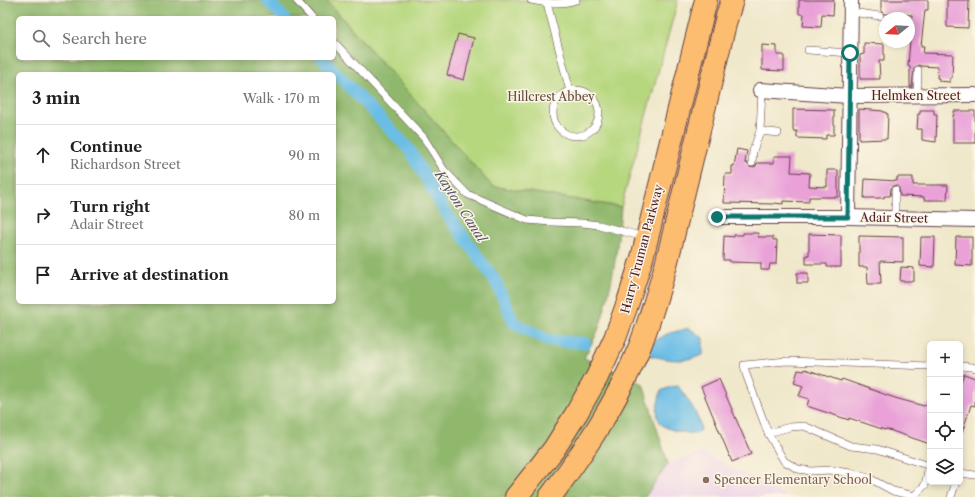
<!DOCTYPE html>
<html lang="en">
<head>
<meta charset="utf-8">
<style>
	:root { --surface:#fff; --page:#f2f2f2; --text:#202124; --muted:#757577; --line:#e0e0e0 }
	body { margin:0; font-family:"Libre Caslon Text",serif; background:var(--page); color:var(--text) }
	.controls { position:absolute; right:12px; bottom:12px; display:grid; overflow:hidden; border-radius:6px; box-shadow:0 2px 6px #0003 }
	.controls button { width:36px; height:36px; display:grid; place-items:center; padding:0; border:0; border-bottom:1px solid var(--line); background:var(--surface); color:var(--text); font:20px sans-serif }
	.compass { position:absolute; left:879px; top:12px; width:36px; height:36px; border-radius:50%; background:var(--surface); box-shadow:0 2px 6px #0003; rotate:252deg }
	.stop { position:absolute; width:12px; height:12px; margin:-9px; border:3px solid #0f766e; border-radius:50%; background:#fff }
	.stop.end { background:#0f766e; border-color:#fff; box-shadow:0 1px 4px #0008 }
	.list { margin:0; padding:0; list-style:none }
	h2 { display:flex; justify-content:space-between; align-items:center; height:52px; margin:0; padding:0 16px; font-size:17px }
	h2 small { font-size:13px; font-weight:400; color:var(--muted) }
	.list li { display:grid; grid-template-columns:26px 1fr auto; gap:12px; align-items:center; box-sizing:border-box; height:60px; padding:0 16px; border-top:1px solid var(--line) }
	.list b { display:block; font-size:15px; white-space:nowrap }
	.list p { margin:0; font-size:13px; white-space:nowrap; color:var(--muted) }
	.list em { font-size:13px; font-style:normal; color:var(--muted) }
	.icon { flex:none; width:22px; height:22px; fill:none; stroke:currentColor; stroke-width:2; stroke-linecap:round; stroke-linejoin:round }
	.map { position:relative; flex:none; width:975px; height:497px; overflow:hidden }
	.search { position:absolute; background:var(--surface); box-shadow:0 2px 6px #0003; left:16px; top:16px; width:320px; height:44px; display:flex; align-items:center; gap:10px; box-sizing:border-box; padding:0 14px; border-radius:6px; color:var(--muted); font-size:15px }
	.panel { position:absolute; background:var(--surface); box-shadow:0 2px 6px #0003; left:16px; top:72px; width:320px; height:232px; border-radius:6px }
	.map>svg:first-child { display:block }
	.built { fill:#edd0e8 }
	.green { fill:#b6d77e; stroke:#807b54 }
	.forest { fill:#90b86d; stroke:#6d6c4c; fill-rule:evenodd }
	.water { fill:#6bbde6; stroke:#5a6e88 }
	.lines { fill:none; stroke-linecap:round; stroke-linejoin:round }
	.canal { stroke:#6bbde6; stroke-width:12 }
	.building { fill:#e9a1d8 }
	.lane-casing { stroke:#633d43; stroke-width:8 }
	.street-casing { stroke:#633d43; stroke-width:16 }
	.highway-casing { stroke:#633d43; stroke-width:24 }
	.lane { stroke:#fff; stroke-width:7 }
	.street { stroke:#fff; stroke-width:14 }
	.highway { stroke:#fcbd6f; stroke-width:22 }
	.route { stroke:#0f766e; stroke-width:5 }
	.education-dot { fill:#8d6e63; stroke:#fcf5e5; stroke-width:1.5 }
	.labels { text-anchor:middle; stroke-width:3; stroke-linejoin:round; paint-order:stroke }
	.street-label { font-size:12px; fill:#4a1f2b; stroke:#fcf5e5 }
	.park-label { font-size:12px; fill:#654d40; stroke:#fcf5e5 }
	.education-label { font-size:12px; fill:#785e54; stroke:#fcf5e5; text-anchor:start }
	.water-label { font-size:13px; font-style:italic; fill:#56566c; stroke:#fcf5e5 }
</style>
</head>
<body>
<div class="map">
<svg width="975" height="497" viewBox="0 0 975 497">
	<rect width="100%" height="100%" fill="#fcf5e5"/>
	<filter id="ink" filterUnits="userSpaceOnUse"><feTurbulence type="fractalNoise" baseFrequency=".025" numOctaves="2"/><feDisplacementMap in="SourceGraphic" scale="8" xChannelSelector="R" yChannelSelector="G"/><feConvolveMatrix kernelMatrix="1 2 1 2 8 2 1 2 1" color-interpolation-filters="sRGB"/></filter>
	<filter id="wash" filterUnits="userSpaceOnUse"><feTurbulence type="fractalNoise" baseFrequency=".012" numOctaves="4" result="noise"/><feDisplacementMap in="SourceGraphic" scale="16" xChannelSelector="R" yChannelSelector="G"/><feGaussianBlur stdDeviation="0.9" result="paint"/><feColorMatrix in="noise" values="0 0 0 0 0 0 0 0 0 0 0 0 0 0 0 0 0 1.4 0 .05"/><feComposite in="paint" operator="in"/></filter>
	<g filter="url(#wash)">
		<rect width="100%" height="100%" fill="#f0e8cb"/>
		<path class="built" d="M 702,452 L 787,497 L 645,497 L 668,464 Z"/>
		<path class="green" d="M 326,0 L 678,0 L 621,207 L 492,186 Z"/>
		<path class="forest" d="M 0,0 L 326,0 L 492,186 L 621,207 C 618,248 612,289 599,328 C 595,338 589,348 584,358 L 643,384 L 668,464 L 645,497 L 0,497 ZM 18,18 L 334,18 L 334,58 L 18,58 ZM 18,74 L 334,74 L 334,302 L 18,302 Z"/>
		<g class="water">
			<path d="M 689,328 L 703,338 L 703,355 C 681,363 670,360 648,355 L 653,342 L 667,334 Z"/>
			<path d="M 678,386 C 687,399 699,413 701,430 L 695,434 C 661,429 651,427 661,391 L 670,387 Z"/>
		</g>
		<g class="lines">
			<g class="canal">
				<path d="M 267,0 L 284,18"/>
				<path d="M 322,58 L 409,149 L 444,210 L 495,280 L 514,323 L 548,340 L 585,343"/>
			</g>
		</g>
		<g id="blocks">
			<g class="building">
				<path d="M 799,0 L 834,0 L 833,15 L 822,14 L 821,27 L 803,26 L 804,14 L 799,14 Z"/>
				<path d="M 881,0 L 928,0 L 928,10 L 925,10 L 921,46 L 924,46 L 923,53 L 953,54 L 952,78 L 950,78 L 950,82 L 939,81 L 939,78 L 937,78 L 938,67 L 921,66 L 918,65 L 914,68 L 912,87 L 910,87 L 910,67 L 908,66 L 912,15 L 884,14 L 881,11 Z"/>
				<path d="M 947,0 L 969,0 L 968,28 L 947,27 Z"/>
				<path d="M 458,34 L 474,38 L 464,80 L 447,75 Z"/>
				<path d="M 864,43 L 884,44 L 884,61 L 879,61 L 880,79 L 860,79 L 860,55 L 864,54 Z"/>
				<path d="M 762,45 L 777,46 L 777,55 L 784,55 L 784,71 L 762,70 Z"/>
				<path d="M 793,109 L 834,110 L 834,135 L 826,135 L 826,139 L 797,138 L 797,131 L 793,131 Z"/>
				<path d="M 859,109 L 883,111 L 883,112 L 886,112 L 886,114 L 888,114 L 887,139 L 859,140 Z"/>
				<path d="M 920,110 L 934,110 L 934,114 L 937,114 L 936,142 L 922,140 L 922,129 L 917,129 L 918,114 L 920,114 Z"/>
				<path d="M 954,111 L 975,111 L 975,143 L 953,143 L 953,115 L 954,115 Z"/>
				<path d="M 737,149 L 747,151 L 745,163 L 747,163 L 748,165 L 751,168 L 756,166 L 757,163 L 774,163 L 774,156 L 792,156 L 791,172 L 810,173 L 809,186 L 827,187 L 827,170 L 838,170 L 838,197 L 809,197 L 809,202 L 783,201 L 783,204 L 774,203 L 774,204 L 724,203 L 725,174 L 732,174 L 732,166 L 734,166 Z"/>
				<path d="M 897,177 L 913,177 L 913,185 L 948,185 L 947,200 L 924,200 L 924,197 L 900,196 L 899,188 L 895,185 L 891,188 L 890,196 L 884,196 L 884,198 L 864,198 L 865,179 L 897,181 Z"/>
				<path d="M 743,233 L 758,233 L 758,237 L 773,237 L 773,240 L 777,240 L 776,264 L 770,264 L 769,270 L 761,270 L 761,263 L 730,262 L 730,260 L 723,260 L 724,236 L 734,237 L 734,235 L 743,235 Z"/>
				<path d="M 809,234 L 841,235 L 841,267 L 827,267 L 827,264 L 806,264 L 806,255 L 809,255 Z"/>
				<path d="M 859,236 L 903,237 L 903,262 L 880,261 L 881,284 L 868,284 L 867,267 L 859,267 Z"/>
				<path d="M 921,237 L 935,237 L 934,267 L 920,266 Z"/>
				<path d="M 956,237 L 972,237 L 972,266 L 955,265 Z"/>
				<path d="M 901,267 L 914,268 L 914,281 L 900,281 Z"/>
				<rect x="797" y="273" width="11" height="10"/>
				<path d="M 805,369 L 841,381 L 842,379 L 895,398 L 924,406 L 930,403 L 930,444 L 886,429 L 885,430 L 849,418 L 849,420 L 807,406 L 809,399 L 799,396 L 803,386 L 794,383 L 798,370 L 804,371 Z"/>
				<path d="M 964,374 L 975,378 L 975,406 L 971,405 L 962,433 L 960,433 L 960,384 Z"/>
				<path d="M 719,379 L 751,454 L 732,462 L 701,387 Z"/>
			</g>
		</g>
	</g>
	<g filter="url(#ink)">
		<use href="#blocks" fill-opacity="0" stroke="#633d43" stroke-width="1"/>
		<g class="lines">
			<defs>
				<g id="lane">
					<path d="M 296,0 L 312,18"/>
					<path d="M 531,0 C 546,3 561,5 576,0"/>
					<path d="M 547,3 L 570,91"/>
					<path d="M 851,12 L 880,16"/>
					<path d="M 334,42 L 424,138 L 444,170 L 467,194 L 527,220 L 551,222 L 582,223 L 599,225 L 644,237"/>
					<path d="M 808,50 L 850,53"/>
					<circle cx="576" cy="113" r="23"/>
					<path d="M 917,96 L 918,70"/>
					<path d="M 760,131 L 778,133"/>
					<path d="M 752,163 L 753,151 L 760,131 L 762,90"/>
					<path d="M 895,190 L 895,218"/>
					<path d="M 930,366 L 787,361 L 744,365 L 746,374 L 768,433 L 790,427 L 804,426 L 851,446 L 877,449 L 930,466"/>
					<path d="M 960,366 L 972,367 L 975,368"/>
					<path d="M 768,433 L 784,461 L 798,469 L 811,471 L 830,470 L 850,473 L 869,478 L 893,491 L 914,496 L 925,485 L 929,466"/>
					<path d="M 960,473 L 975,475"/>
					<path d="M 951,497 L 956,482"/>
				</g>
				<g id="street">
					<path d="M 760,90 L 849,96 L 975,95"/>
					<path d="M 717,217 L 848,217 L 975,220"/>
					<path d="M 848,217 L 851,0"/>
				</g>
				<g id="highway">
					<path d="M 516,497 L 554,449 L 576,414 L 597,377 L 615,338 L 628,302 L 642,258 L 706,0"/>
					<path d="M 550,497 C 585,450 618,401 640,346 C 650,320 658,292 666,265 L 726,20 L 732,0"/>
				</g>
			</defs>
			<use href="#lane" class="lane-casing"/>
			<use href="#street" class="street-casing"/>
			<use href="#highway" class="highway-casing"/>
			<use href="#lane" class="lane"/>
			<use href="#street" class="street"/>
			<use href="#highway" class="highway"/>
		</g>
	</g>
	<g class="lines" filter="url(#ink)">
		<path class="route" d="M 717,217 L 848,217 L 850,53"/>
	</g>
	<circle class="education-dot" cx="706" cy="480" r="4"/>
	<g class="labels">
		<g class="street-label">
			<text x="916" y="100">Helmken Street</text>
			<text transform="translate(894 218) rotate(1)" y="4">Adair Street</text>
			<text transform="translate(642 249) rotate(-75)" y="4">Harry Truman Parkway</text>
		</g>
		<g class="park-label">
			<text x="551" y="101">Hillcrest Abbey</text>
		</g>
		<g class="education-label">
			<text x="714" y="484">Spencer Elementary School</text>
		</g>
		<g class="water-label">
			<text transform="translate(461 206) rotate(57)" y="5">Kayton Canal</text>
		</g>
	</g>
</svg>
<div class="controls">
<button>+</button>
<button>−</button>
<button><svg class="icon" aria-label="locate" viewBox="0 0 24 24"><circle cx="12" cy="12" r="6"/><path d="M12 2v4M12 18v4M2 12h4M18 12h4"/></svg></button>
<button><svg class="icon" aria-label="layers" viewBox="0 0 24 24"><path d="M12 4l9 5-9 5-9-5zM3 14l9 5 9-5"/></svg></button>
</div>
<svg class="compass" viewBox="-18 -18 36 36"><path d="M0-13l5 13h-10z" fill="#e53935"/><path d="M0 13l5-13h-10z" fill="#757577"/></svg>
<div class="stop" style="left:850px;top:53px"></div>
<div class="stop end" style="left:717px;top:217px"></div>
<div class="search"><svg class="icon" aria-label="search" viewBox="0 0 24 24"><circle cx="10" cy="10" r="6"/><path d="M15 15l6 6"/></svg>Search here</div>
<section class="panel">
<h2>3 min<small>Walk · 170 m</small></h2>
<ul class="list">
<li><svg class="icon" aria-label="ahead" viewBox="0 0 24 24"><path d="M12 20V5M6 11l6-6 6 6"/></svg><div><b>Continue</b><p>Richardson Street</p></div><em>90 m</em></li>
<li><svg class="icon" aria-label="right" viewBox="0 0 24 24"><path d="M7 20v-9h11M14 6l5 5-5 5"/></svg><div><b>Turn right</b><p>Adair Street</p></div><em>80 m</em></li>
<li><svg class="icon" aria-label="arrive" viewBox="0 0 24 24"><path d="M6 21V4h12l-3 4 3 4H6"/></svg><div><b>Arrive at destination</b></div></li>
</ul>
</section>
</div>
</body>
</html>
